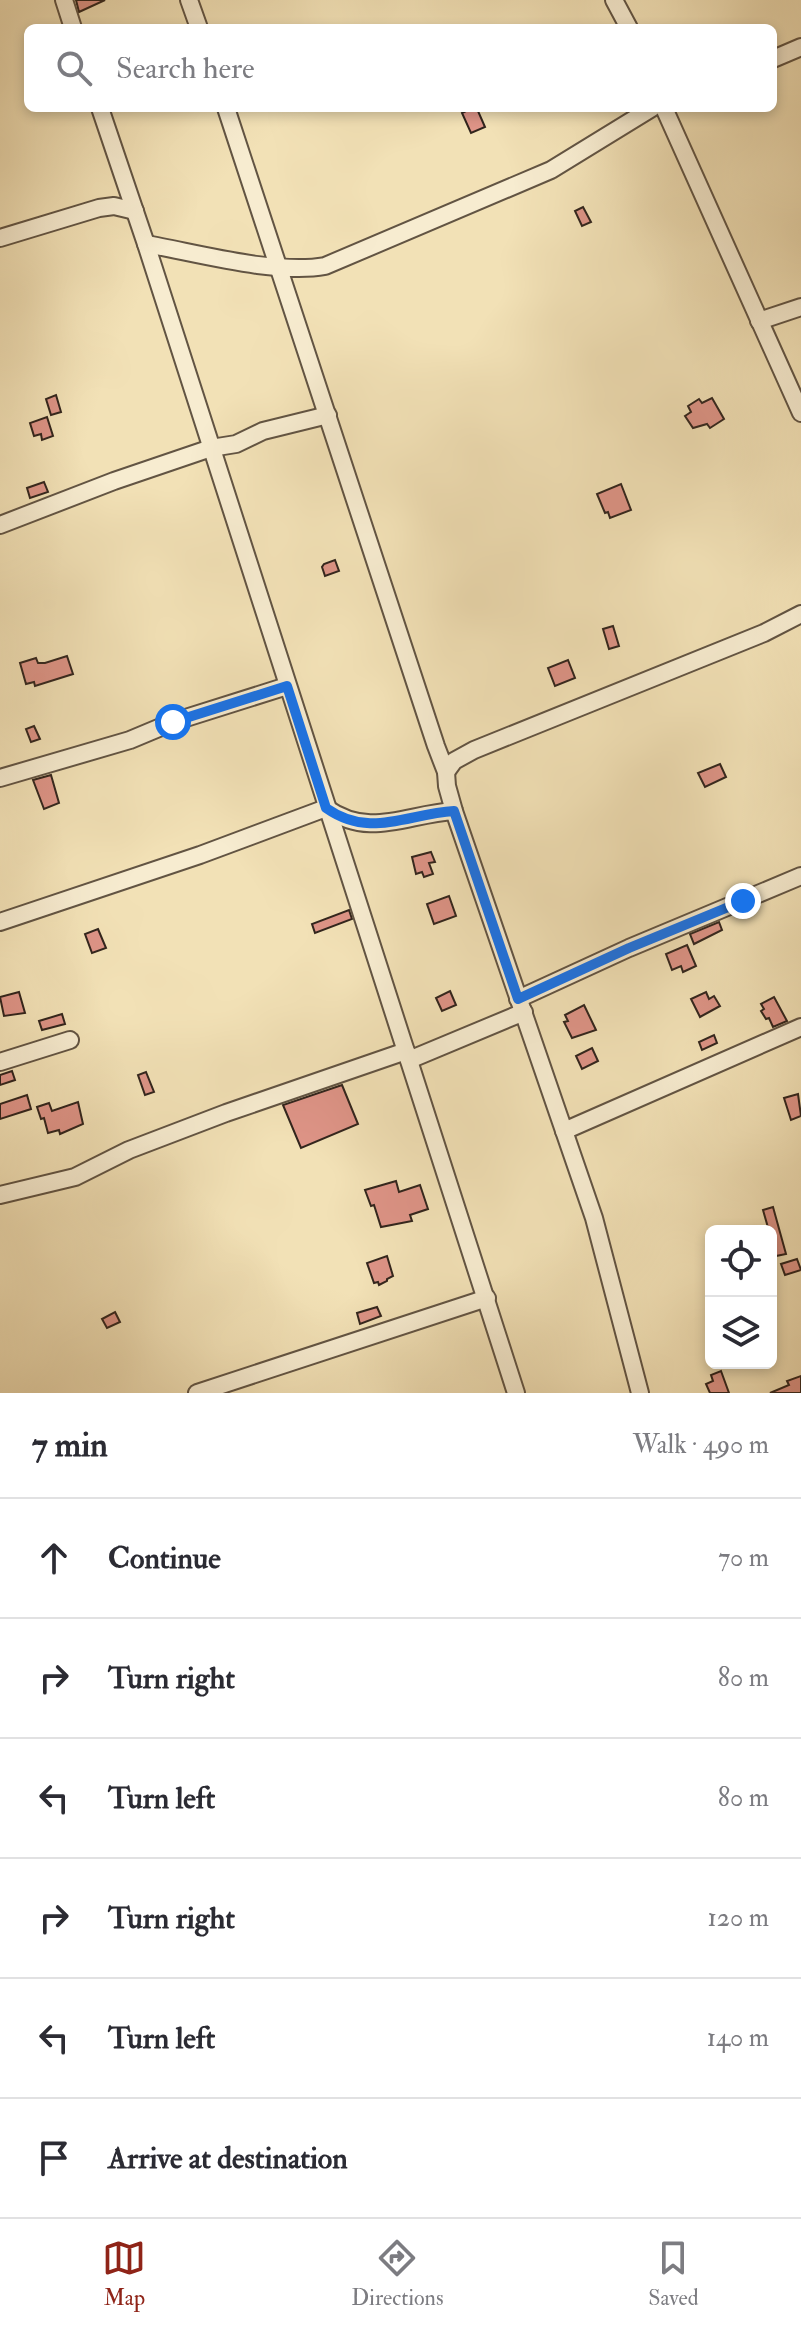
<!DOCTYPE html>
<html lang="en">
<head>
<meta charset="utf-8">
<style>
	:root { --surface:#fff; --page:#f2f2f3; --text:#2b2b33; --muted:#7c7c81; --line:#e1e1e2; --accent:#8f2418 }
	body { margin:0; font-family:"IM FELL Double Pica",serif; background:var(--page); color:var(--text) }
	.controls { position:absolute; right:24px; bottom:24px; display:grid; overflow:hidden; border-radius:12px; box-shadow:0 4px 12px #0003 }
	.controls button { width:72px; height:72px; display:grid; place-items:center; padding:0; border:0; border-bottom:2px solid var(--line); background:var(--surface); color:var(--text); font:40px sans-serif }
	.stop { position:absolute; width:24px; height:24px; margin:-18px; border:6px solid #1a73e8; border-radius:50%; background:#fff }
	.stop.end { background:#1a73e8; border-color:#fff; box-shadow:0 2px 8px #0008 }
	.list { margin:0; padding:0; list-style:none }
	h2 { display:flex; justify-content:space-between; align-items:center; height:104px; margin:0; padding:0 32px; font-size:34px }
	h2 small { font-size:26px; font-weight:400; color:var(--muted) }
	.list li { display:grid; grid-template-columns:52px 1fr auto; gap:24px; align-items:center; box-sizing:border-box; height:120px; padding:0 32px; border-top:2px solid var(--line) }
	.list b { display:block; font-size:30px; white-space:nowrap }
	.list em { font-size:26px; font-style:normal; color:var(--muted) }
	.icon { flex:none; width:44px; height:44px; fill:none; stroke:currentColor; stroke-width:2; stroke-linecap:round; stroke-linejoin:round }
	.map { position:relative; flex:none; width:801px; height:1393px; overflow:hidden }
	.search { position:absolute; background:var(--surface); box-shadow:0 4px 12px #0003; left:24px; right:24px; top:24px; height:88px; display:flex; align-items:center; gap:20px; box-sizing:border-box; padding:0 28px; border-radius:12px; color:var(--muted); font-size:30px }
	.sheet { height:824px; background:var(--surface) }
	nav { display:flex; justify-content:space-around; align-items:center; box-sizing:border-box; height:112px; border-top:2px solid var(--line); background:var(--surface); font-size:22px; color:var(--muted) }
	nav a { display:grid; justify-items:center; gap:4px }
	nav .on { color:var(--accent) }
	.map>svg:first-child { display:block }
	.building { fill:#de9487; stroke:#32251d; stroke-width:2 }
	.lines { fill:none; stroke-linecap:round; stroke-linejoin:round }
	.minor-casing { stroke:#625443; stroke-width:20 }
	.minor { stroke:#f7ecd0; stroke-width:16 }
	.route { stroke:#1a73e8; stroke-width:10 }
</style>
</head>
<body>
<div class="map">
<svg width="801" height="1393" viewBox="0 0 801 1393">
	<rect width="100%" height="100%" fill="#f2e1b6"/>
	<filter id="stains"><feTurbulence type="fractalNoise" baseFrequency=".0025" numOctaves="4"/><feColorMatrix values="0 0 0 0 .2 0 0 0 0 .09 0 0 0 0 .02 0 0 0 .5 -.17"/></filter>
	<radialGradient id="worn" r=".72"><stop offset=".6" stop-color="#630" stop-opacity="0"/><stop offset="1" stop-color="#630" stop-opacity=".3"/></radialGradient>
	<g class="building">
		<path d="M 76,0 L 105,0 L 79,12 Z"/>
		<path d="M 472,108 L 478,111 L 485,127 L 471,133 L 462,113 Z"/>
		<path d="M 583,207 L 591,222 L 582,226 L 575,211 Z"/>
		<path d="M 56,395 L 61,412 L 51,415 L 46,399 Z"/>
		<path d="M 712,398 L 724,419 L 710,428 L 707,424 L 693,428 L 685,416 L 691,412 L 688,406 L 699,399 L 702,403 Z"/>
		<path d="M 47,417 L 53,436 L 42,440 L 41,434 L 34,436 L 30,423 Z"/>
		<path d="M 44,482 L 48,492 L 30,498 L 27,488 Z"/>
		<path d="M 621,484 L 631,510 L 610,518 L 608,512 L 605,513 L 597,494 Z"/>
		<path d="M 335,560 L 339,571 L 325,576 L 322,567 L 324,564 Z"/>
		<path d="M 613,626 L 619,646 L 609,649 L 603,629 Z"/>
		<path d="M 67,656 L 73,674 L 35,686 L 34,682 L 26,684 L 20,663 L 36,658 L 38,663 L 45,663 Z"/>
		<path d="M 568,660 L 575,678 L 555,686 L 548,668 Z"/>
		<path d="M 34,726 L 40,739 L 31,742 L 26,729 Z"/>
		<path d="M 720,764 L 726,777 L 705,787 L 698,773 Z"/>
		<path d="M 51,775 L 59,803 L 44,809 L 33,780 Z"/>
		<path d="M 431,852 L 435,862 L 429,863 L 433,874 L 424,877 L 422,872 L 416,874 L 412,857 Z"/>
		<path d="M 449,896 L 456,916 L 434,924 L 427,904 Z"/>
		<path d="M 349,910 L 352,919 L 315,933 L 312,924 Z"/>
		<path d="M 719,922 L 722,930 L 694,944 L 690,934 Z"/>
		<path d="M 98,929 L 106,948 L 92,953 L 85,934 Z"/>
		<path d="M 687,945 L 696,966 L 683,972 L 681,966 L 672,970 L 666,954 Z"/>
		<path d="M 450,991 L 456,1005 L 442,1011 L 436,998 Z"/>
		<path d="M 19,992 L 25,1013 L 4,1016 L 0,997 Z"/>
		<path d="M 706,992 L 709,999 L 714,996 L 720,1006 L 700,1017 L 691,999 Z"/>
		<path d="M 774,997 L 787,1021 L 773,1027 L 769,1018 L 766,1019 L 761,1011 L 764,1009 L 761,1004 Z"/>
		<path d="M 584,1005 L 596,1030 L 572,1038 L 564,1022 L 568,1021 L 565,1015 Z"/>
		<path d="M 62,1014 L 65,1024 L 42,1030 L 39,1021 Z"/>
		<path d="M 714,1035 L 717,1043 L 702,1050 L 699,1042 Z"/>
		<path d="M 592,1048 L 598,1061 L 582,1069 L 576,1056 Z"/>
		<path d="M 12,1071 L 15,1080 L 0,1085 L 0,1075 Z"/>
		<path d="M 146,1072 L 154,1092 L 145,1095 L 138,1075 Z"/>
		<path d="M 342,1085 L 358,1124 L 301,1148 L 283,1105 Z"/>
		<path d="M 798,1094 L 801,1116 L 791,1120 L 784,1098 Z"/>
		<path d="M 27,1095 L 31,1109 L 0,1119 L 0,1104 Z"/>
		<path d="M 78,1102 L 83,1124 L 60,1134 L 59,1130 L 48,1133 L 44,1118 L 41,1119 L 37,1107 L 49,1103 L 52,1111 Z"/>
		<path d="M 396,1181 L 399,1192 L 420,1185 L 428,1209 L 410,1215 L 412,1221 L 381,1227 L 374,1205 L 371,1206 L 365,1190 Z"/>
		<path d="M 773,1207 L 786,1254 L 776,1256 L 771,1231 L 769,1231 L 763,1210 Z"/>
		<path d="M 387,1256 L 393,1276 L 387,1279 L 387,1281 L 379,1285 L 378,1282 L 374,1283 L 367,1263 Z"/>
		<path d="M 797,1259 L 801,1270 L 785,1275 L 781,1264 Z"/>
		<path d="M 377,1307 L 381,1316 L 360,1324 L 357,1313 Z"/>
		<path d="M 115,1312 L 120,1322 L 107,1328 L 102,1319 Z"/>
		<path d="M 721,1371 L 729,1393 L 710,1393 L 706,1384 L 713,1381 L 711,1375 Z"/>
		<path d="M 801,1376 L 801,1393 L 770,1393 L 789,1385 L 787,1381 Z"/>
	</g>
	<g class="lines">
		<defs>
			<g id="minor">
				<path d="M 64,0 L 73,28"/>
				<path d="M 189,0 L 199,28"/>
				<path d="M 614,0 L 629,28"/>
				<path d="M 773,59 L 801,47"/>
				<path d="M 100,108 L 146,244 L 516,1393"/>
				<path d="M 226,108 L 436,746 L 446,772 L 447,786 L 454,811 L 594,1218 L 640,1393"/>
				<path d="M 664,108 L 801,413"/>
				<path d="M 0,238 L 99,208 L 114,206 L 135,211"/>
				<path d="M 146,244 C 197,253 276,275 325,266 L 551,170 L 652,108"/>
				<path d="M 759,321 L 801,307"/>
				<path d="M 0,525 L 114,481 L 211,448 L 236,444 L 263,431 L 328,415"/>
				<path d="M 446,772 L 454,761 L 474,750 L 764,633 L 801,614"/>
				<path d="M 0,778 L 130,740 L 173,722 L 287,686"/>
				<path d="M 0,922 L 200,855 L 326,808 C 370,839 406,814 454,811"/>
				<path d="M 518,999 L 629,948 L 801,876"/>
				<path d="M 409,1060 L 524,1012"/>
				<path d="M 0,1062 L 70,1040"/>
				<path d="M 564,1131 L 801,1027"/>
				<path d="M 0,1195 L 75,1177 L 129,1150 L 226,1113 L 406,1051"/>
				<path d="M 197,1393 L 487,1298"/>
			</g>
		</defs>
		<use href="#minor" class="minor-casing"/>
		<use href="#minor" class="minor"/>
	</g>
	<g class="lines">
		<path class="route" d="M 173,722 L 287,686 L 326,808 C 370,839 406,814 454,811 L 518,999 L 629,948 L 743,901"/>
	</g>
	<rect width="100%" height="100%" filter="url(#stains)"/>
	<rect width="100%" height="100%" fill="url(#worn)"/>
</svg>
<div class="controls">
<button><svg class="icon" aria-label="locate" viewBox="0 0 24 24"><circle cx="12" cy="12" r="6"/><path d="M12 2v4M12 18v4M2 12h4M18 12h4"/></svg></button>
<button><svg class="icon" aria-label="layers" viewBox="0 0 24 24"><path d="M12 4l9 5-9 5-9-5zM3 14l9 5 9-5"/></svg></button>
</div>
<div class="stop" style="left:173px;top:722px"></div>
<div class="stop end" style="left:743px;top:901px"></div>
<div class="search"><svg class="icon" aria-label="search" viewBox="0 0 24 24"><circle cx="10" cy="10" r="6"/><path d="M15 15l6 6"/></svg>Search here</div>
</div>
<section class="sheet">
<h2>7 min<small>Walk · 490 m</small></h2>
<ul class="list">
<li><svg class="icon" aria-label="ahead" viewBox="0 0 24 24"><path d="M12 20V5M6 11l6-6 6 6"/></svg><div><b>Continue</b></div><em>70 m</em></li>
<li><svg class="icon" aria-label="right" viewBox="0 0 24 24"><path d="M7 20v-9h11M14 6l5 5-5 5"/></svg><div><b>Turn right</b></div><em>80 m</em></li>
<li><svg class="icon" aria-label="left" viewBox="0 0 24 24"><path d="M17 20v-9H6M10 6l-5 5 5 5"/></svg><div><b>Turn left</b></div><em>80 m</em></li>
<li><svg class="icon" aria-label="right" viewBox="0 0 24 24"><path d="M7 20v-9h11M14 6l5 5-5 5"/></svg><div><b>Turn right</b></div><em>120 m</em></li>
<li><svg class="icon" aria-label="left" viewBox="0 0 24 24"><path d="M17 20v-9H6M10 6l-5 5 5 5"/></svg><div><b>Turn left</b></div><em>140 m</em></li>
<li><svg class="icon" aria-label="arrive" viewBox="0 0 24 24"><path d="M6 21V4h12l-3 4 3 4H6"/></svg><div><b>Arrive at destination</b></div></li>
</ul>
</section>
<nav>
<a class="on"><svg class="icon" aria-label="map" viewBox="0 0 24 24"><path d="M3 6l6-2 6 2 6-2v14l-6 2-6-2-6 2zM9 4v14M15 6v14"/></svg>Map</a>
<a><svg class="icon" aria-label="directions" viewBox="0 0 24 24"><path d="M12 3l9 9-9 9-9-9zM9 14v-3h6M13 9l2 2-2 2"/></svg>Directions</a>
<a><svg class="icon" aria-label="saved" viewBox="0 0 24 24"><path d="M7 4h10v16l-5-4-5 4z"/></svg>Saved</a>
</nav>
</body>
</html>
